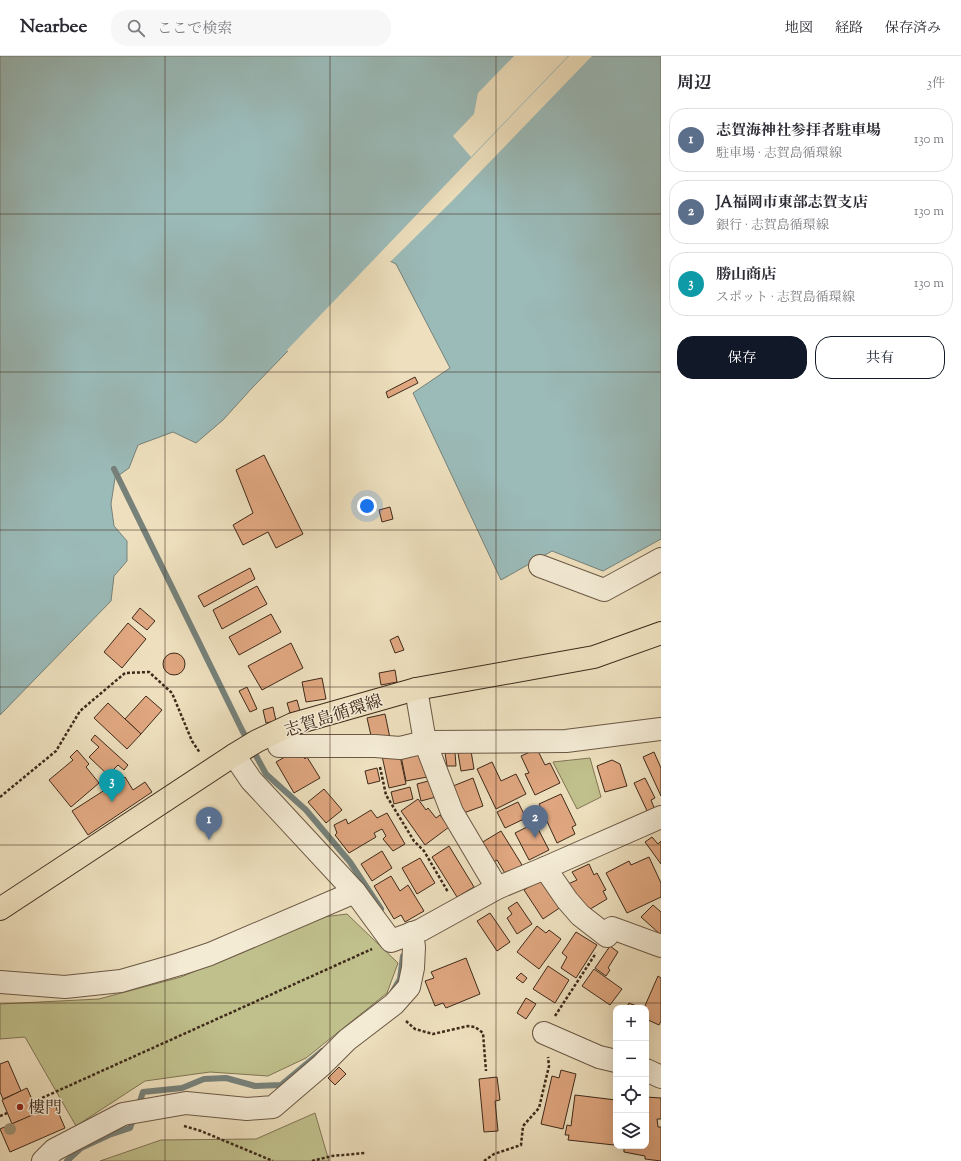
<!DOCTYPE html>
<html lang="ja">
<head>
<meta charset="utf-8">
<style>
	:root { --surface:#fff; --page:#f7f7f7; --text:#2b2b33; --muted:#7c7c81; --line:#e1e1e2; --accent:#111827 }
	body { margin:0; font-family:"Sorts Mill Goudy","Noto Serif JP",serif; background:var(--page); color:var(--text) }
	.controls { position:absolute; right:12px; bottom:12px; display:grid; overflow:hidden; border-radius:8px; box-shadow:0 4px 16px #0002 }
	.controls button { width:36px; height:36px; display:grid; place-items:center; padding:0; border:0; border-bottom:1px solid var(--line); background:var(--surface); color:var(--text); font:20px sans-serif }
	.you { position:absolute; left:367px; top:450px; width:14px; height:14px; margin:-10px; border:3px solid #fff; border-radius:50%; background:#1a73e8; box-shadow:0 0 0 6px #1a73e833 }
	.badge { display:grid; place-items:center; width:26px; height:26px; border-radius:50%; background:var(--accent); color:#fff; font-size:13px; font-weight:700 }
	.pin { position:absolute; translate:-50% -33px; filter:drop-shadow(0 1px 2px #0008) }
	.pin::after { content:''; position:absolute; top:21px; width:14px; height:12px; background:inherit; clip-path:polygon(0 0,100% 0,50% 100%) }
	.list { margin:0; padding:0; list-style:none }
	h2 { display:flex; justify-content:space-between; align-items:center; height:52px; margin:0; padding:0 16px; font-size:17px }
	h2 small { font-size:13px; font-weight:400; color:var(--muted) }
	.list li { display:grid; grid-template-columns:26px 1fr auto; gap:12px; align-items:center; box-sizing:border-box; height:64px; margin:0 8px 8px; padding:0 8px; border:1px solid var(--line); border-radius:16px }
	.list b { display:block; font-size:15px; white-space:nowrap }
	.list p { margin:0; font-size:13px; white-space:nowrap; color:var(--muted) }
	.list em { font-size:13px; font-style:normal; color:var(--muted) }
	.actions { display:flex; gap:8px; padding:12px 16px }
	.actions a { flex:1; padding:9px 0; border:1px solid var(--accent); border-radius:16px; text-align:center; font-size:14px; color:var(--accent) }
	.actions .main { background:var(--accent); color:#fff }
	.icon { flex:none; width:22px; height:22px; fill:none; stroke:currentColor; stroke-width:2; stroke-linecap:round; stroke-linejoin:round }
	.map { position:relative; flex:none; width:661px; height:1105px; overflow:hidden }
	header { display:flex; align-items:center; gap:24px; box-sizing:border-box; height:56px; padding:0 20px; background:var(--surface); border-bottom:1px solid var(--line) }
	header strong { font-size:19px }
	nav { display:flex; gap:22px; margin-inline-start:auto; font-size:14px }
	.search { width:280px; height:36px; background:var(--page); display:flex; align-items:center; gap:10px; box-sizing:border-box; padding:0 14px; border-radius:16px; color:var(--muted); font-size:15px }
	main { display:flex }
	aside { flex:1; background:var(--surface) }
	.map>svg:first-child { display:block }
	.green { fill:#c0c08c; stroke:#807554 }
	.water { fill:#9bbbb9; stroke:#76817a }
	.pier { fill:#eee0be }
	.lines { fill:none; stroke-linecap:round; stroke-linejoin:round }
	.stream { stroke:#76817a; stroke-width:6 }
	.building { fill:#e0a780; stroke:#3f2a1b }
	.minor-casing { stroke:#6b5844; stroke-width:24 }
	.major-casing { stroke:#3f2a1b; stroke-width:24 }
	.path { stroke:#3f2a1b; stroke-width:2.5; stroke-dasharray:3 2; stroke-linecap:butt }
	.minor { stroke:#f4ebd5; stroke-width:22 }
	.major { stroke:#eee0be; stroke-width:22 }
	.tree { fill:#9f9174 }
	.grid { fill:none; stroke:#3f2a1b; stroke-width:1; stroke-opacity:0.55 }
	.poi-dot { fill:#8f2418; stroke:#f4ebd5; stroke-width:1.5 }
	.labels { text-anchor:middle; stroke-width:3; stroke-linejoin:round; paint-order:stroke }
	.street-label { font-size:17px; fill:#3f2a1b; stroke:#f4ebd5 }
	.poi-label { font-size:17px; fill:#3f2a1b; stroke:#f4ebd5; text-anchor:start }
</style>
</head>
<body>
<header>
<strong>Nearbee</strong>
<div class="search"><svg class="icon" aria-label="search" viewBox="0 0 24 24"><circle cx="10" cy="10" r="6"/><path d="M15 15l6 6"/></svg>ここで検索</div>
<nav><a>地図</a><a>経路</a><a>保存済み</a></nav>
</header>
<main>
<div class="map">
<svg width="661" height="1105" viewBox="0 0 661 1105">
	<rect width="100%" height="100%" fill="#eee0be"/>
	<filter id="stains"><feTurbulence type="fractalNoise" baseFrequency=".005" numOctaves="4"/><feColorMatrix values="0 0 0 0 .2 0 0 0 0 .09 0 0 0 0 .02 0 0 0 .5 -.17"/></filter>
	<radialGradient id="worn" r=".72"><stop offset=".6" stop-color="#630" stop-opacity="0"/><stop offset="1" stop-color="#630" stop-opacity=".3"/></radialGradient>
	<g class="green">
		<path d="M 590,702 L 601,741 L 577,753 L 553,706 Z"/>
		<path d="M 347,858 L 398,907 L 387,937 L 306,1002 L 268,1020 L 210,1016 L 145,1025 L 76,1070 L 25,981 L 0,983 L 0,948 L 99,943 L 181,921 L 323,861 Z"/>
		<path d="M 315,1057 L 329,1105 L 100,1105 L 161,1084 L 256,1083 Z"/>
	</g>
	<path class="water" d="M 0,0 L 661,0 L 661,483 L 603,515 L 552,495 L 501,524 L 413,337 L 450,312 L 396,208 L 380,200 L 252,332 L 223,364 L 196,387 L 173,376 L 138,389 L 129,412 L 115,422 L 111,448 L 114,470 L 127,485 L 127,505 L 114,520 L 111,545 L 0,659 Z"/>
	<g class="pier">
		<path d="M 514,0 L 568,0 L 471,101 L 453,80 L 474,58 L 478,37 Z"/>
		<path d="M 569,0 L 592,0 L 452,145 L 389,207 L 380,203 L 289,297 L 287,294 Z"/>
	</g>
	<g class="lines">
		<g class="stream">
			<path d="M 114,413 L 242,674 L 266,718 L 306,754 L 350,806 L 381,853"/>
			<path d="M 393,935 L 400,923 L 403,900"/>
			<path d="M 138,1051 L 143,1036 L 182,1032 L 204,1023 L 226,1022 L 255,1030 L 281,1029 L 322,995"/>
			<path d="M 67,1105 L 81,1092 L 109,1079 L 130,1072 L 134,1061"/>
		</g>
	</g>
	<g class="building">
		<path d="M 415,321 L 418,327 L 388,342 L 386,336 Z"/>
		<path d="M 264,399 L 303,478 L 276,492 L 268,476 L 243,489 L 233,469 L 253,457 L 236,414 Z"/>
		<path d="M 390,451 L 393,463 L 382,466 L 379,454 Z"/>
		<path d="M 250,512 L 255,523 L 204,551 L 198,540 Z"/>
		<path d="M 257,530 L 267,548 L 222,573 L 213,554 Z"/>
		<path d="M 140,552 L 155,565 L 147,574 L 132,562 Z"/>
		<path d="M 271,558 L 281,576 L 239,599 L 229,581 Z"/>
		<path d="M 128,567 L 146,583 L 122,612 L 104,596 Z"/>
		<path d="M 398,580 L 404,594 L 395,597 L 390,584 Z"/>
		<path d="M 291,587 L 303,612 L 262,634 L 248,610 Z"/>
		<circle cx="174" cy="608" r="11"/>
		<path d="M 395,614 L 397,626 L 381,629 L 379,617 Z"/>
		<path d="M 322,622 L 326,643 L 306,646 L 302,626 Z"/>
		<path d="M 247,631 L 257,653 L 250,656 L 239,635 Z"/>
		<path d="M 146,640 L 162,654 L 141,678 L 125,663 Z"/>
		<path d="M 297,644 L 300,655 L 290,657 L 287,647 Z"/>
		<path d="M 108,647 L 141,678 L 127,693 L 94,662 Z"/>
		<path d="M 273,651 L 276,665 L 266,667 L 263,654 Z"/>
		<path d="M 385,658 L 390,682 L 372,684 L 367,662 Z"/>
		<path d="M 95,679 L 128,709 L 124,714 L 118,709 L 108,719 L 89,701 L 99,691 L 91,684 Z"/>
		<path d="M 299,693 L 305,703 L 307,701 L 320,722 L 294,737 L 276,706 Z"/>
		<path d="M 537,693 L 545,709 L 550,707 L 560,727 L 535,739 L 525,718 L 529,717 L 521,700 Z"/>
		<path d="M 77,694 L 89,708 L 86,711 L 99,727 L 71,751 L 49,724 L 73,704 L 70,701 Z"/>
		<path d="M 471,695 L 474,713 L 461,715 L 458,697 Z"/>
		<path d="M 421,696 L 427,721 L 406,725 L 401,700 Z"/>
		<path d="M 455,696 L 456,710 L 447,710 L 445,697 Z"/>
		<path d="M 654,696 L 661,712 L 661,740 L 643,701 Z"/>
		<path d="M 382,700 L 400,700 L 406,728 L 389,732 Z"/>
		<path d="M 612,704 L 620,708 L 627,730 L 605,736 L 597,710 Z"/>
		<path d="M 492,706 L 501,725 L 516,718 L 526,738 L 496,753 L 477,713 Z"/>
		<path d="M 377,712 L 380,725 L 368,728 L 365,715 Z"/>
		<path d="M 125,721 L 133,734 L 145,726 L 152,736 L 88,779 L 72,755 Z"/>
		<path d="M 473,722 L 483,750 L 458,759 L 448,732 Z"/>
		<path d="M 645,722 L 655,742 L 651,744 L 655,754 L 648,757 L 634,727 Z"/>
		<path d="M 432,724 L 436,741 L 421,745 L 417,728 Z"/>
		<path d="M 410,731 L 413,743 L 394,748 L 391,736 Z"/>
		<path d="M 324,733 L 342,754 L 326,767 L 308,746 Z"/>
		<path d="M 561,738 L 576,769 L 572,771 L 575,778 L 557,787 L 539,748 Z"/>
		<path d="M 418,743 L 426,754 L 428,752 L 436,762 L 440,759 L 449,771 L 425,789 L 401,755 Z"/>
		<path d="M 518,746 L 526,762 L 505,772 L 497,756 Z"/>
		<path d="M 371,754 L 377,762 L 387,757 L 405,788 L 393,795 L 383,783 L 386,780 L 382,773 L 374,777 L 376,781 L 349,797 L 335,779 L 337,777 L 334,769 L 346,763 L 348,768 Z"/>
		<path d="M 535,767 L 549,794 L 529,804 L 515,777 Z"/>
		<path d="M 501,775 L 522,809 L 506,819 L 497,804 L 488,809 L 476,790 Z"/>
		<path d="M 652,781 L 658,788 L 661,785 L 661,808 L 645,786 Z"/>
		<path d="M 449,790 L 474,831 L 457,841 L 432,801 Z"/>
		<path d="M 382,795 L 392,812 L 372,825 L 361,808 Z"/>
		<path d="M 649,801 L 661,827 L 661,841 L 627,857 L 606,817 L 629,805 L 631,809 Z"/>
		<path d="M 420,802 L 435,827 L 417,838 L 402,812 Z"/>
		<path d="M 589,808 L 594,819 L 597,817 L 606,834 L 603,835 L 607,843 L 587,855 L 568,828 L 577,824 L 572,816 Z"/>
		<path d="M 391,820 L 400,835 L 408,829 L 424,855 L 405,866 L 401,859 L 394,863 L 374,830 Z"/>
		<path d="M 542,822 L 561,851 L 543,863 L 524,834 Z"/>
		<path d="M 517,846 L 532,868 L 517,878 L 507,862 L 512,858 L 508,852 Z"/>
		<path d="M 653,849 L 661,856 L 661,879 L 641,861 Z"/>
		<path d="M 490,857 L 510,886 L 497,895 L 477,865 Z"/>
		<path d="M 537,870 L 546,877 L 549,874 L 561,883 L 539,913 L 517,896 Z"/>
		<path d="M 576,876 L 597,889 L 576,922 L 561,912 L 567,901 L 562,897 Z"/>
		<path d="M 610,890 L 618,896 L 608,912 L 610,914 L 606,920 L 595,912 Z"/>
		<path d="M 466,902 L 480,938 L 446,952 L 443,947 L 435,950 L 425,925 L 434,922 L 431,916 Z"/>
		<path d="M 548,910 L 569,924 L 555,947 L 533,933 Z"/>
		<path d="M 594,913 L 622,933 L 610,949 L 582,930 Z"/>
		<path d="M 521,917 L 527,922 L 523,927 L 516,922 Z"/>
		<path d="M 658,920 L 661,922 L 661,965 L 659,969 L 646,963 L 646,952 L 644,952 Z"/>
		<path d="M 526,942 L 536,948 L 526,963 L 517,957 Z"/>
		<path d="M 629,947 L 641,952 L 626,952 Z"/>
		<path d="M 8,1005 L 21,1035 L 3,1043 L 0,1036 L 0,1008 Z"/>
		<path d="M 339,1011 L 346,1018 L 335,1029 L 328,1022 Z"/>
		<path d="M 561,1014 L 576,1018 L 563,1073 L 541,1068 L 552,1020 L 559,1022 Z"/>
		<path d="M 497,1021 L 500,1044 L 495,1045 L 498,1075 L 484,1076 L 479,1023 Z"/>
		<path d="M 27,1032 L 38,1057 L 12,1068 L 2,1044 Z"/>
		<path d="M 575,1039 L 616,1044 L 616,1073 L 614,1089 L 568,1084 L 569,1079 L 565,1079 L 567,1069 L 571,1070 Z"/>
		<path d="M 646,1041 L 661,1042 L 661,1063 L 657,1063 L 658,1071 L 661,1071 L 661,1105 L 645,1103 L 645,1100 L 624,1096 L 624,1090 L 646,1090 Z"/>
		<path d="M 55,1049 L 65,1072 L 10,1096 L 0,1073 Z"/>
	</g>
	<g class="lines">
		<defs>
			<g id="minor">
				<path d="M 540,510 L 604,534 L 661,503"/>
				<path d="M 416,633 L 425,686 L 452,756 L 497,832"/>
				<path d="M 279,690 L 375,690 L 400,692 L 425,686 L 566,685 L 661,673"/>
				<path d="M 234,699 L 251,724 L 355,836 L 391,885 L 421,874 L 497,832 L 545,812 L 661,761"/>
				<path d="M 545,812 L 567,844 L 580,859 L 607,880 L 612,872 L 661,890"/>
				<path d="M 0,926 L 65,931 L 121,925 L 180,908 L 210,898 L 355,836"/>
				<path d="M 544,977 L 599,1001 L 616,1005"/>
				<path d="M 646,1014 L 661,1021"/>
				<path d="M 43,1105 L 54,1094 L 123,1058 L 186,1047 L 247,1053 L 273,1051 L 322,1009 L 347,984 L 394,948 L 409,931 L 413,912 L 414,891 L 412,877"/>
			</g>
			<path id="major" d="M 0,853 L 234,699 L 257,685 L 293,668 L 416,633 L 594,601 L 661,577"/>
		</defs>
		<use href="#minor" class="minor-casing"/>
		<use href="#major" class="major-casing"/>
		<g class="path">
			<path d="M 380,711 L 386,739 L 414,785 L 424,795 L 448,836"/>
			<path d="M 0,741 L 56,695 L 80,655 L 125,617 L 149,616 L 172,637 L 192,685 L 200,697"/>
			<path d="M 555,960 L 596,897"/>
			<path d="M 406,965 L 415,973 L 433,978 L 468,970 L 475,971 L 483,977 L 486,1015"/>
			<path d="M 33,1046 L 372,893"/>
			<path d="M 0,1060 L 7,1057"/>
			<path d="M 184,1070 L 201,1075 L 273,1105"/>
			<path d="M 312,1105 L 332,1100 L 365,1097"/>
			<path d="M 484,1105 L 494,1098 L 521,1089 L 523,1070 L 539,1052 L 549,1010 L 548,1001"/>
		</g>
		<use href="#minor" class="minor"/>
		<use href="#major" class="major"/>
	</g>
	<circle class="tree" cx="10" cy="1073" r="6"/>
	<path class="grid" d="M 165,0 L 165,1105M 330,0 L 330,1105M 496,0 L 496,1105M 0,158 L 661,158M 0,316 L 661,316M 0,474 L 661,474M 0,631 L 661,631M 0,789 L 661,789M 0,947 L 661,947"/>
	<circle class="poi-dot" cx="20" cy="1051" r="4"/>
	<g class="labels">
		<g class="street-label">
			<text transform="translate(333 659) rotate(-18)" y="6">志賀島循環線</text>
		</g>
		<g class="poi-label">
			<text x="28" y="1057">樓門</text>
		</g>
	</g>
	<rect width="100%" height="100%" filter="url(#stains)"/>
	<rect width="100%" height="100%" fill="url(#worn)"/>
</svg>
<div class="controls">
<button>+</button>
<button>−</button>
<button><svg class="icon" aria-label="locate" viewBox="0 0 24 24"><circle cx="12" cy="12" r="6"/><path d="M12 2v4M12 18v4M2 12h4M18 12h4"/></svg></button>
<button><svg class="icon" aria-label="layers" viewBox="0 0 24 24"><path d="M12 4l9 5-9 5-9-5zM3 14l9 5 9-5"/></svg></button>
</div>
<div class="you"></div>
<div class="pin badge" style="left:209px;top:784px;background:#5c6f8a">1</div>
<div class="pin badge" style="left:535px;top:782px;background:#5c6f8a">2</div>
<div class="pin badge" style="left:112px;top:746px;background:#0f9aa8">3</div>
</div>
<aside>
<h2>周辺<small>3件</small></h2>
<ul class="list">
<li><span class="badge" style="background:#5c6f8a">1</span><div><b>志賀海神社参拝者駐車場</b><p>駐車場 · 志賀島循環線</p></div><em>130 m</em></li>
<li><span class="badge" style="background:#5c6f8a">2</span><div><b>JA福岡市東部志賀支店</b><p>銀行 · 志賀島循環線</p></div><em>130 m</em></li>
<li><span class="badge" style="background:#0f9aa8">3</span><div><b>勝山商店</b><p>スポット · 志賀島循環線</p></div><em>130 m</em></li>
</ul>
<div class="actions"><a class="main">保存</a><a>共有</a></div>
</aside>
</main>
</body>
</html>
